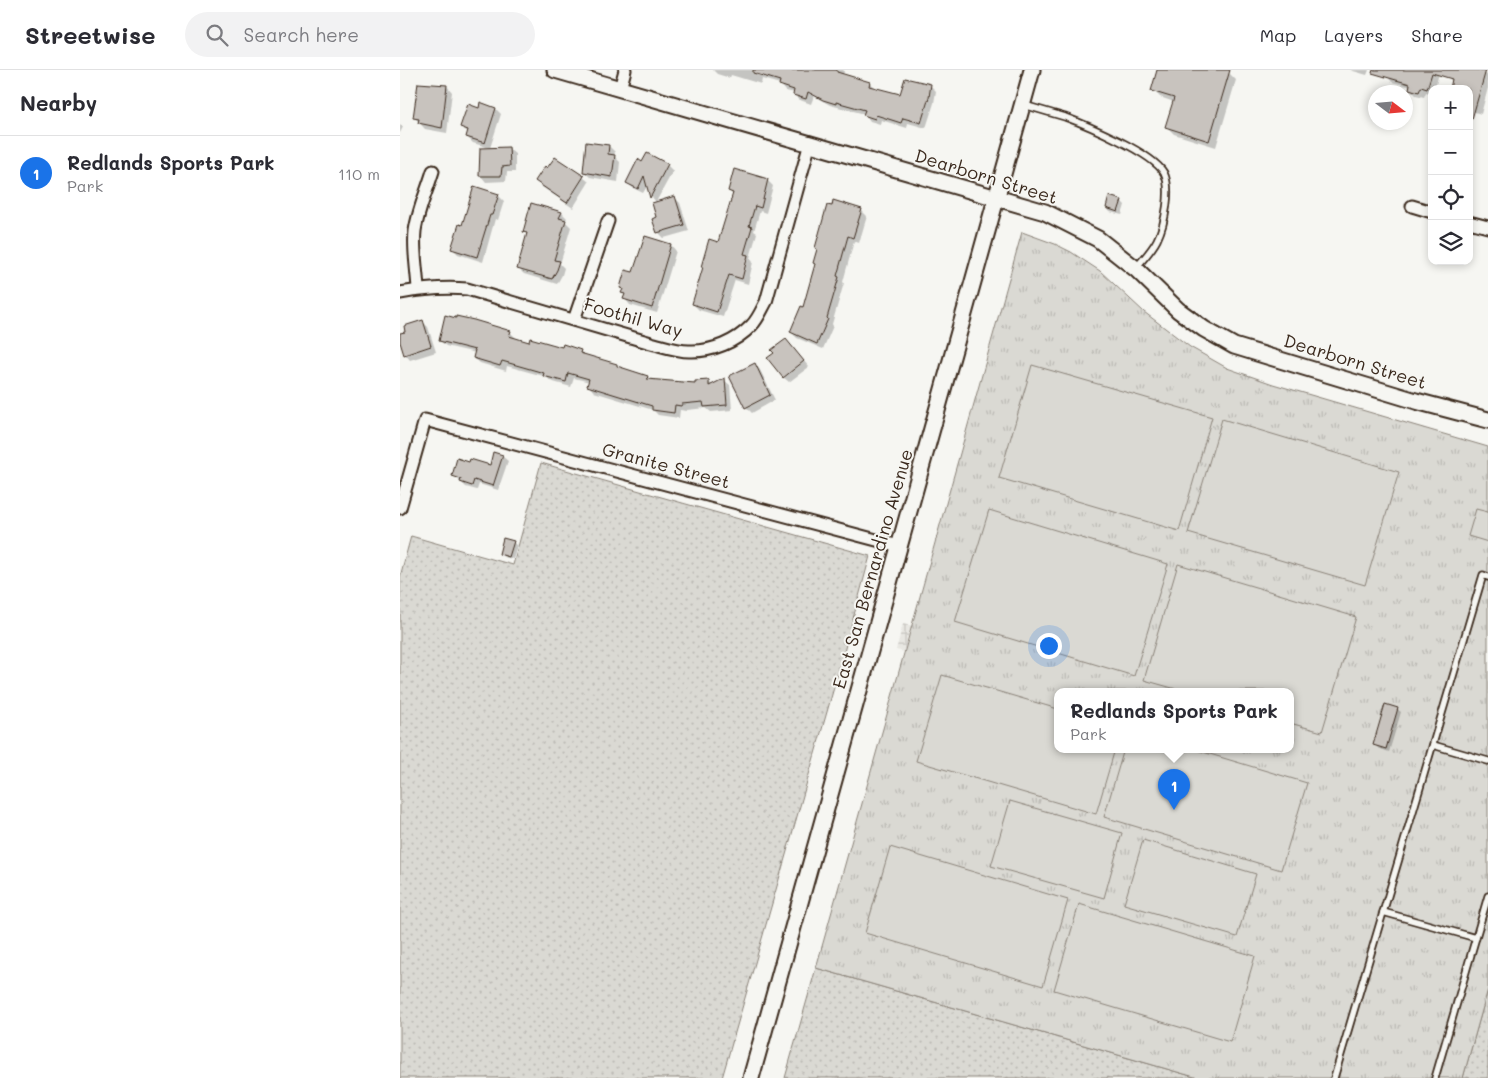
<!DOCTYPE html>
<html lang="en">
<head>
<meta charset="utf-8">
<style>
	:root { --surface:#fff; --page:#f2f2f3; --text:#2b2b33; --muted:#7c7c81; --line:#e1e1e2; --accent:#1a73e8 }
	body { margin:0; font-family:Mali,sans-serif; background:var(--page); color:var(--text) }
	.controls { position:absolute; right:15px; top:15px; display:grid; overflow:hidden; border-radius:10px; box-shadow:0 2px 8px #0003 }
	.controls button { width:45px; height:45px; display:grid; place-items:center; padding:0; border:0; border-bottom:1px solid var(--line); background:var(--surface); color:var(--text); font:25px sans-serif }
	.compass { position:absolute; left:968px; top:15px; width:45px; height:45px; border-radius:50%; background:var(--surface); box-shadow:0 2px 8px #0003; rotate:106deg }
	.you { position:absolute; left:648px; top:575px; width:18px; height:18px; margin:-12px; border:4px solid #fff; border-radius:50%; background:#1a73e8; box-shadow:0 0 0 8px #1a73e833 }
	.badge { display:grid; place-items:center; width:32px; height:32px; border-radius:50%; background:var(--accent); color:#fff; font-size:16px; font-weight:700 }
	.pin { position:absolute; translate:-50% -41px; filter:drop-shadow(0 1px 2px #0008) }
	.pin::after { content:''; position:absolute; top:26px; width:18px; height:15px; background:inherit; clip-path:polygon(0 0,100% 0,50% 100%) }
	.popup { position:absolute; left:654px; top:618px; width:240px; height:65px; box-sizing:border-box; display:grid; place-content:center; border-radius:10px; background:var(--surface); filter:drop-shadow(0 1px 4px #0005); font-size:16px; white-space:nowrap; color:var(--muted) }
	.popup b { font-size:19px; color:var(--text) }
	.popup::after { content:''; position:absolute; left:50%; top:100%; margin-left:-10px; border:10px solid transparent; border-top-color:var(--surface) }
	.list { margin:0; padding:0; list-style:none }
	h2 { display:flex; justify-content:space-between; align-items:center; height:65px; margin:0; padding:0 20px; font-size:21px }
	h2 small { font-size:16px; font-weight:400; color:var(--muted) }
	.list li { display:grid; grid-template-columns:32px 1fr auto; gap:15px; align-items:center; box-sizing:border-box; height:75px; padding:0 20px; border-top:1px solid var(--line) }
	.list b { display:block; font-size:19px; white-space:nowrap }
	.list p { margin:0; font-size:16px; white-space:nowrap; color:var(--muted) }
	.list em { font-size:16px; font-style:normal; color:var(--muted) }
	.icon { flex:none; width:28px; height:28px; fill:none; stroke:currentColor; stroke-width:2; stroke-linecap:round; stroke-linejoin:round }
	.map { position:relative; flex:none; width:1088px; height:1008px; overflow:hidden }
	header { display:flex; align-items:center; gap:30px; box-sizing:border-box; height:70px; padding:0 25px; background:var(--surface); border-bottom:1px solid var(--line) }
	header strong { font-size:24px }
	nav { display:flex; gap:28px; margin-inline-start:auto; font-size:18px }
	.search { width:350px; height:45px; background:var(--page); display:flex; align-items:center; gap:12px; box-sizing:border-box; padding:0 18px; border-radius:28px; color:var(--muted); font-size:19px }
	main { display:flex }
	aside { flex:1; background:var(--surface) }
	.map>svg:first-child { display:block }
	.industrial { fill:url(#industrial-grid) }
	.grass { fill:url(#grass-dots); stroke:#8a8278 }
	.park { fill:url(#park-tufts); stroke:#8a8278; fill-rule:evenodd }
	.garden { fill:#dad9d3; stroke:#8a8278 }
	.shadow { fill:#0003 }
	.building { fill:#c8c3be; stroke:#3b2a1e }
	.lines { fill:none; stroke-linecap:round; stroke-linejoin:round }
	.service-casing { stroke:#3b2a1e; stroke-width:9 }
	.minor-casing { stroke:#3b2a1e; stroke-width:15 }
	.tertiary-casing { stroke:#3b2a1e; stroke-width:19 }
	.service { stroke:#f6f6f2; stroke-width:5.5 }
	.minor { stroke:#f6f6f2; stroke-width:11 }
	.tertiary { stroke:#f6f6f2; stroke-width:15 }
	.labels { text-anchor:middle; stroke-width:4; stroke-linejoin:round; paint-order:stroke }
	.street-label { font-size:18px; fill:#3b2a1e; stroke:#f6f6f2 }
</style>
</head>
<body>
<header>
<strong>Streetwise</strong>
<div class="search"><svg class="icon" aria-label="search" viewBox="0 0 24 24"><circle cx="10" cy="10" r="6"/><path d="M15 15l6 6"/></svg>Search here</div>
<nav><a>Map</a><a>Layers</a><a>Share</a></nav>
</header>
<main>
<aside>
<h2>Nearby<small></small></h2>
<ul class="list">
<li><span class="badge">1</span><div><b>Redlands Sports Park</b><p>Park</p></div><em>110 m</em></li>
</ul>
</aside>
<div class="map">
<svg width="1088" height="1008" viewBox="0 0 1088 1008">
	<defs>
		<pattern id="industrial-grid" width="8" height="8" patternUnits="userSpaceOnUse" patternTransform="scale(1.25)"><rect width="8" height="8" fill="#e8e7e2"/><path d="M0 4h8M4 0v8" fill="none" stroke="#c8c6c1"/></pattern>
		<pattern id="grass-dots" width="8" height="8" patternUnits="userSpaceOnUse" patternTransform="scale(1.25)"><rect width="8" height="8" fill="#dad9d3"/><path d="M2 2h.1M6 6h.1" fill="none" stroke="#bcbab5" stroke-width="1.8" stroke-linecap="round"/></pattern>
		<pattern id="park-tufts" width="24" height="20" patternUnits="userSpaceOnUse" patternTransform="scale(1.25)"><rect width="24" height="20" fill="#dad9d3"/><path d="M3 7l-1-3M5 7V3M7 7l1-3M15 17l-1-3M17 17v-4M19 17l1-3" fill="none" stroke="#bcbab5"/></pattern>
	</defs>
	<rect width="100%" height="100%" fill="#f6f6f2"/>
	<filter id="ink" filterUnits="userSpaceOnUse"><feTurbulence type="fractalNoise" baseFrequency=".02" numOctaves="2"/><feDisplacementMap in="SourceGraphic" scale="10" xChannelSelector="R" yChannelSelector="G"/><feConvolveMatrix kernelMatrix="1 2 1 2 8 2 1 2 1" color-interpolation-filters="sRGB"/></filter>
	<g filter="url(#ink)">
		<path class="industrial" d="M 503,554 L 511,556 L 504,582 L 496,580 Z"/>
		<g class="grass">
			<path d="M 141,393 L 470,486 L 441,593 L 322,1008 L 0,1008 L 0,507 L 11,466 L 113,495 Z"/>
			<path d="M 416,898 L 798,1008 L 385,1008 Z"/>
			<path d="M 1088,919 L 1088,1008 L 1063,1008 Z"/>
		</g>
		<path class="park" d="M 622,162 L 655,174 L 671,182 L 700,201 L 744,242 L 790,277 L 827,298 L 873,314 L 1088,377 L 1088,919 L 1063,1008 L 798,1008 L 416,898 ZM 658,621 L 890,621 L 890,679 L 658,679 Z"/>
		<g class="garden">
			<path d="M 632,295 L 812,347 L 779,461 L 599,408 Z"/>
			<path d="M 822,349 L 999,402 L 965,515 L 788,463 Z"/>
			<path d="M 1076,439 L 1088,442 L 1088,472 L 1068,466 Z"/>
			<path d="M 589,440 L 768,494 L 734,606 L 555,552 Z"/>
			<path d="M 778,494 L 956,547 L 922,662 L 890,653 L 890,621 L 783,621 L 744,610 Z"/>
			<path d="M 542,605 L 658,639 L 658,679 L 715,679 L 696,744 L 516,691 Z"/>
			<path d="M 724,679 L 793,679 L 907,713 L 881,800 L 704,747 Z"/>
			<path d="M 610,731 L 722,763 L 704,828 L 591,796 Z"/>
			<path d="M 743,770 L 856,804 L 837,867 L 724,834 Z"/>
			<path d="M 490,777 L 668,830 L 643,916 L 465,863 Z"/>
			<path d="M 679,834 L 855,886 L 830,972 L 654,920 Z"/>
		</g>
		<g class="shadow">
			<path d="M 313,0 L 443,0 L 444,1 L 443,5 L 470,13 L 475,19 L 501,26 L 530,15 L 536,21 L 534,33 L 526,58 L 508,53 L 507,58 L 481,50 L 480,54 L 470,51 L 465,44 L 430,35 L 414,26 L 411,34 L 400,30 L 394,25 L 395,23 L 386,21 L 380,14 L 362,9 L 361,14 L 331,5 L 330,8 L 317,4 Z"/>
			<path d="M 758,0 L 821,0 L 829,3 L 836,10 L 816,77 L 774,64 L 767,57 L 774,32 L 760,27 L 753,20 Z"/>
			<path d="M 950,0 L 969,0 L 967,5 Z"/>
			<path d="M 982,0 L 1036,0 L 1039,3 L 1035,19 L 1032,19 L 1032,24 L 1026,22 L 1024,27 L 1016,25 L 1010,19 L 1011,17 L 992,12 Z"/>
			<path d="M 1050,0 L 1077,0 L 1085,3 L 1088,6 L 1088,18 L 1081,44 L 1069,40 L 1069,19 L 1053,12 L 1048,7 Z"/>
			<path d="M 47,16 L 52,22 L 47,63 L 25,59 L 15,48 Z"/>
			<path d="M 79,39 L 96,39 L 101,44 L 90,78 L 73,73 L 67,67 L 69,63 L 61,57 Z"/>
			<path d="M 0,54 L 3,57 L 0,63 Z"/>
			<path d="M 209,76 L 215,82 L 214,86 L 220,92 L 218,112 L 190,107 L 184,102 Z"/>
			<path d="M 109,79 L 115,84 L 115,102 L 107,102 L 106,111 L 86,112 L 81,106 Z"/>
			<path d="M 243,93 L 267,95 L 273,101 L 256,132 L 252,127 L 248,115 L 243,123 L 233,118 L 227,112 Z"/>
			<path d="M 183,107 L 189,112 L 173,138 L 142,117 L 136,111 Z"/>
			<path d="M 367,110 L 373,116 L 366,143 L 360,141 L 354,161 L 357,163 L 350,188 L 353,192 L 348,214 L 335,210 L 323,247 L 299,240 L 293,234 L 319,173 L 333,125 L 329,121 Z"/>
			<path d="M 98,125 L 104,131 L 98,150 L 95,149 L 83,192 L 58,184 L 53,179 L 63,157 Z"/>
			<path d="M 274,127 L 280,133 L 289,161 L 264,168 L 259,163 L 254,150 L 258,148 Z"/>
			<path d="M 721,131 L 725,135 L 722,145 L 710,142 L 707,138 Z"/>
			<path d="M 132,134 L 162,143 L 167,148 L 165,151 L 171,157 L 160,194 L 164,198 L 162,205 L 157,214 L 124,204 L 118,198 L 128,165 L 124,161 Z"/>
			<path d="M 461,140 L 467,146 L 459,173 L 454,171 L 443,212 L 444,213 L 432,254 L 433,256 L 423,279 L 397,268 L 391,262 L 403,239 Z"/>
			<path d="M 246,168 L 271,175 L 276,181 L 257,243 L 230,235 L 225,229 L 226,226 L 223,223 L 224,220 L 221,217 L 234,204 Z"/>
			<path d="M 22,251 L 28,257 L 36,282 L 10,290 L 5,284 L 0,264 L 7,262 Z"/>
			<path d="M 110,262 L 116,268 L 115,269 L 130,273 L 180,281 L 185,286 L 217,295 L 220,299 L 248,307 L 252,311 L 297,314 L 308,311 L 313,316 L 324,310 L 330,315 L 332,340 L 311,342 L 306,338 L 287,340 L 287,341 L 280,340 L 279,348 L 258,345 L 253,340 L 194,322 L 189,316 L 190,312 L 174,308 L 171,317 L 150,311 L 147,307 L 107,296 L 106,301 L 80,293 L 74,288 L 76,283 L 46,276 L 40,271 Z"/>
			<path d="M 386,270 L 409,297 L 389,312 L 383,307 L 375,283 Z"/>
			<path d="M 355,294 L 360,300 L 375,330 L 352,343 L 346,337 Z"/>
			<path d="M 102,386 L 108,391 L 98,420 L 79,414 L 77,420 L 66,417 L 53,405 L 90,396 Z"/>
			<path d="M 113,472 L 117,476 L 113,489 L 104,487 L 100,483 Z"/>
			<path d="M 997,639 L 1001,642 L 989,682 L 978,678 L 975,675 Z"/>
		</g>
		<g class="building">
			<path d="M 353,0 L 437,0 L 437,2 L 470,12 L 469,16 L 500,24 L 505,8 L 531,14 L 529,27 L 521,53 L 503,48 L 501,53 L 476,45 L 475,49 L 463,45 L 465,40 L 436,32 L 436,34 L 423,30 L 408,22 L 406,29 L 393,25 L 394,20 L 379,15 L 380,11 L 353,3 Z"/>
			<path d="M 757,0 L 830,0 L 809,71 L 765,57 L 774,28 L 751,21 Z"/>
			<path d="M 973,0 L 1086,0 L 1072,49 L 1069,49 L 1069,19 L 1050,19 L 1052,9 L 1032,3 L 1027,19 L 1021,17 L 1019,22 L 1009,19 L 1010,14 L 972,3 Z"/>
			<path d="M 18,13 L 47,15 L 42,58 L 18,53 L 19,49 L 13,48 Z"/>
			<path d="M 80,32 L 96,38 L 85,73 L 66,67 L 68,60 L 60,57 L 68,34 L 79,38 Z"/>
			<path d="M 186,72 L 209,75 L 208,84 L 215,85 L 212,107 L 183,102 Z"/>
			<path d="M 109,77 L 110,96 L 102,97 L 101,106 L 79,106 L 80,78 Z"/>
			<path d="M 247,83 L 268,94 L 250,128 L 244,106 L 238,119 L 226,113 L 238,89 L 242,92 Z"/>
			<path d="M 155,87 L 184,106 L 167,133 L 135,111 L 145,96 L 147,98 Z"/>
			<path d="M 334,99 L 368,109 L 361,138 L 355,136 L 349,156 L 352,157 L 344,184 L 348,185 L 342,209 L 329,205 L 317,242 L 292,234 L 303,197 L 301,197 L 309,169 L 318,172 L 333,123 L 328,121 Z"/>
			<path d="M 74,116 L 99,124 L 92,145 L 90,145 L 77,187 L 51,179 L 59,154 L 62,155 Z"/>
			<path d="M 275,126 L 284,155 L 257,163 L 252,149 L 256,147 L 252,133 Z"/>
			<path d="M 709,126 L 722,130 L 718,142 L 706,138 Z"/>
			<path d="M 433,130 L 462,139 L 453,168 L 448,166 L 437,206 L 439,207 L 427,248 L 428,249 L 417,274 L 390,262 L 401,236 L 403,237 L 415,194 L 413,193 L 417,179 L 415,178 L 427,135 L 432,136 Z"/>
			<path d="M 131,133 L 162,142 L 159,148 L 166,150 L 154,190 L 160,191 L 157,200 L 152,209 L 117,199 L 127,163 L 123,162 Z"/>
			<path d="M 245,166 L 271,174 L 252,238 L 223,229 L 225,224 L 221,223 L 223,219 L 220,218 L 225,200 L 233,202 Z"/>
			<path d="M 45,245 L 56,248 L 56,246 L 74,250 L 111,261 L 109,266 L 129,272 L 130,268 L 162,277 L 163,274 L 181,280 L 180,283 L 217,294 L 217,296 L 248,306 L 247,309 L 295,313 L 295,311 L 309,310 L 309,316 L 325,308 L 327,335 L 304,337 L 303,332 L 282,334 L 281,336 L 275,335 L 274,343 L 252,340 L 252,336 L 187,316 L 189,309 L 168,303 L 166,312 L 143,306 L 144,303 L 102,291 L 100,296 L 73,288 L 75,280 L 39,271 Z"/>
			<path d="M 23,250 L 31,276 L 4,285 L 0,272 L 0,263 L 5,262 L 4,256 Z"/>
			<path d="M 386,269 L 404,291 L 383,308 L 367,288 L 374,283 L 371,280 Z"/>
			<path d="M 355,293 L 370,325 L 345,338 L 329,306 Z"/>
			<path d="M 93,382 L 103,385 L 93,416 L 74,410 L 72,416 L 60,412 L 61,409 L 52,406 L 57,388 L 69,392 L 70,389 L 90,395 Z"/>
			<path d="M 103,468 L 114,471 L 109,487 L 99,484 Z"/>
			<path d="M 985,634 L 998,638 L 986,679 L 973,675 Z"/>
		</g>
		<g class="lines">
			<defs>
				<g id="service">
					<path d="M 624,35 C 638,39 651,43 665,47 C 687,55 753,83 764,103 C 772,119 765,154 757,170 C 752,180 743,189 736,198"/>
					<path d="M 1033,675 L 1088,691"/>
					<path d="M 983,842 L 1076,868"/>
					<path d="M 934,1008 L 1083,505 L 1088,507"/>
					<path d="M 1035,1008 L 1088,826"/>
				</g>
				<g id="minor">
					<path d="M 220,19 L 225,0"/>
					<path d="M 1012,136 L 1032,142"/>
					<path d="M 1069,152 L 1088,157"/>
					<path d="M 18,219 C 17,200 13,180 15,161 C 18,140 27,121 33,101"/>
					<path d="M 0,223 C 23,219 44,217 67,219 L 251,273 C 263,276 277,281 289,281 C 312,282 336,272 352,255 C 358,249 362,239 366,232 L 410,73"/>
					<path d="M 174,250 L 208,151"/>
					<path d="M 0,438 L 25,350 L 499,476"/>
				</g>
				<g id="tertiary">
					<path d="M 155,0 L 645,142 L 698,169 L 736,199 L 778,240 L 804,259 L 834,276 L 1016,331 L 1088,350"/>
					<path d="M 351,1008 L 632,0"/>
				</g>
			</defs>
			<use href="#service" class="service-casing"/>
			<use href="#minor" class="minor-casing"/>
			<use href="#tertiary" class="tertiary-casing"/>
			<use href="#service" class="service"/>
			<use href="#minor" class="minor"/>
			<use href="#tertiary" class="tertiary"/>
		</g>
	</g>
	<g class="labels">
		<g class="street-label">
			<text transform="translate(586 107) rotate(17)" y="6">Dearborn Street</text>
			<text transform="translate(233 248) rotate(16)" y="6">Foothil Way</text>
			<text transform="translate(955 292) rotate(17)" y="6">Dearborn Street</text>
			<text transform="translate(266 396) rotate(15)" y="6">Granite Street</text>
			<text transform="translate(473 499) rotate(-74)" y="6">East San Bernardino Avenue</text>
		</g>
	</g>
</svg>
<div class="controls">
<button>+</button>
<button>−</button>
<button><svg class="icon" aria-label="locate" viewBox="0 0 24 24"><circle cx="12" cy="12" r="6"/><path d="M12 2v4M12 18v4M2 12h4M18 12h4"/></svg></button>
<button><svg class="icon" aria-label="layers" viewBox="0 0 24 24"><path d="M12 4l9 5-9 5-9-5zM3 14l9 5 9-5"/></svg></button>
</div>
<svg class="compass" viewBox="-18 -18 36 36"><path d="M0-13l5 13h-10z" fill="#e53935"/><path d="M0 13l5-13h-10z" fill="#7c7c81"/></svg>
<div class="you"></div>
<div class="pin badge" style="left:774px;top:740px">1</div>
<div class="popup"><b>Redlands Sports Park</b>Park</div>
</div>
</main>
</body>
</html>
